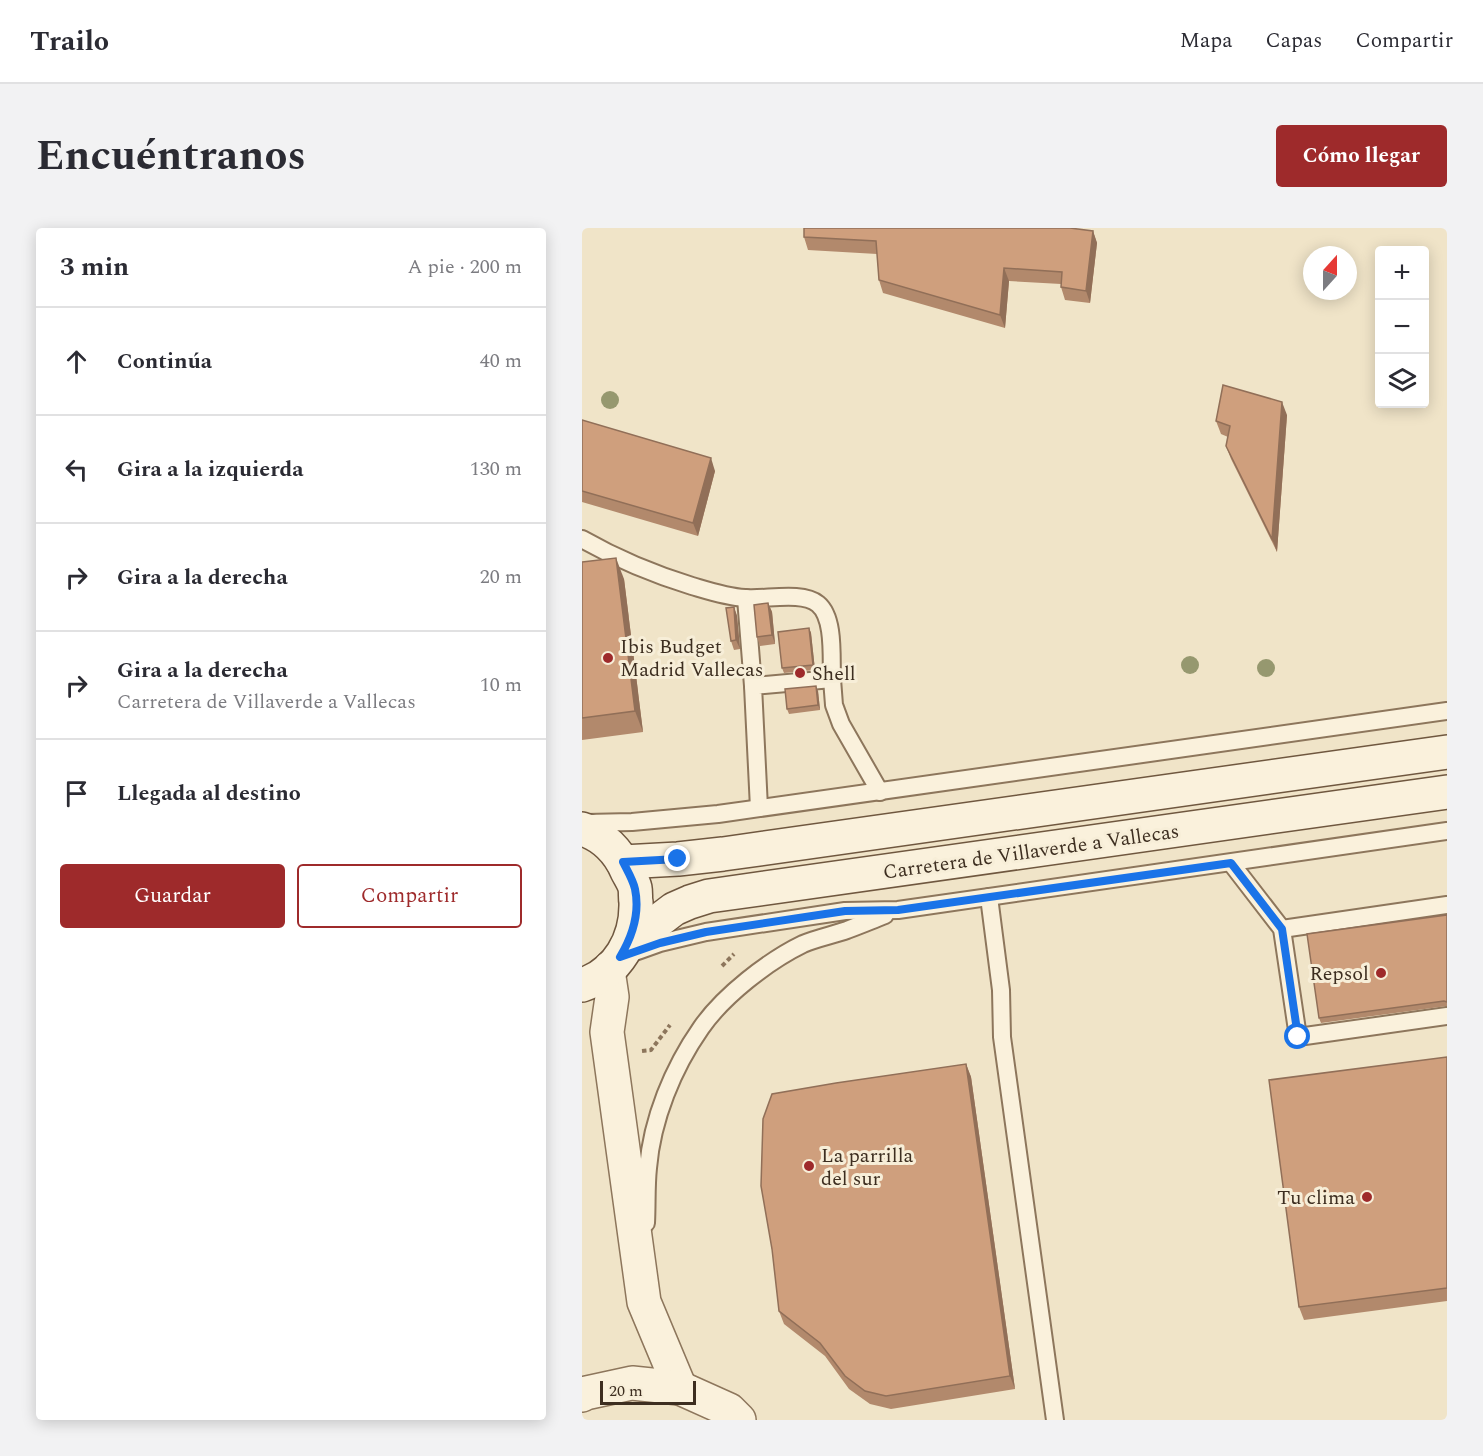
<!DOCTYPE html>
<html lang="es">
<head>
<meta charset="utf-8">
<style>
	:root { --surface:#fff; --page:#f2f2f3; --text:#2b2b33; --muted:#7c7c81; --line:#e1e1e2; --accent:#9e2a2b }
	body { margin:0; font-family:Spectral,serif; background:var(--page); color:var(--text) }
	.controls { position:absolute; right:18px; top:18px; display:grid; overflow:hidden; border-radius:6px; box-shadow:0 3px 15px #0003 }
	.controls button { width:54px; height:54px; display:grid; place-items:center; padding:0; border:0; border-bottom:2px solid var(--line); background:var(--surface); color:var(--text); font:30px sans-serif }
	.compass { position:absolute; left:721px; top:18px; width:54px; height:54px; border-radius:50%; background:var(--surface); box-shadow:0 3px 15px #0003; rotate:21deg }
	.scale { position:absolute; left:18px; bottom:15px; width:96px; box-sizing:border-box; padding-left:6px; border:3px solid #3d2e20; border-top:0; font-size:16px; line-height:21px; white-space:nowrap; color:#3d2e20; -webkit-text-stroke:4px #f7eed8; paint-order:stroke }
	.stop { position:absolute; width:18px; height:18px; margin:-14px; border:4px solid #1a73e8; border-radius:50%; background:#fff }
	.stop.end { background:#1a73e8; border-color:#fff; box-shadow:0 2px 6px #0008 }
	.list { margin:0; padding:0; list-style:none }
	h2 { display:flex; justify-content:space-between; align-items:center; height:78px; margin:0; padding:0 24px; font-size:26px }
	h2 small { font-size:20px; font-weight:400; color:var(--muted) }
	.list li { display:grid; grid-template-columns:39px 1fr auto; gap:18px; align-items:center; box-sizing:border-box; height:108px; padding:0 24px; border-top:2px solid var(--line) }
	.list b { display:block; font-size:22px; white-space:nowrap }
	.list p { margin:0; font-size:20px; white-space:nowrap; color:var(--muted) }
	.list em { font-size:20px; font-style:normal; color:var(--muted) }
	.actions { display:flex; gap:12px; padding:18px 24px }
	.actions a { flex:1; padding:14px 0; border:2px solid var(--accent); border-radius:6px; text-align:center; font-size:21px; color:var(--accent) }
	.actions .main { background:var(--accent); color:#fff }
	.icon { flex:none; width:33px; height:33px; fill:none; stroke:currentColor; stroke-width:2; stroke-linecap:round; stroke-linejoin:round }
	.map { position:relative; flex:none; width:865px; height:1192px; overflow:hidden; border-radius:6px }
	header { display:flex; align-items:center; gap:36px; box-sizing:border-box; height:84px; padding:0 30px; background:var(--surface); border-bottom:2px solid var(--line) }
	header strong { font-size:28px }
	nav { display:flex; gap:33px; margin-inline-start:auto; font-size:21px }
	.intro { display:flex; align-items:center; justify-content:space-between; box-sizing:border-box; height:144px; padding:0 36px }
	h1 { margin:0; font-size:42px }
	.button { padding:15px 27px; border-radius:6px; background:var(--accent); color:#fff; font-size:21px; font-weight:700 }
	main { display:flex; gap:36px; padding:0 36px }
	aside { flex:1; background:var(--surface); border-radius:6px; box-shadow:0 3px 15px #0003 }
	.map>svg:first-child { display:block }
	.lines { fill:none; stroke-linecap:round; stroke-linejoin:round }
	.service-casing { stroke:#8d765c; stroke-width:20 }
	.minor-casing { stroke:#8d765c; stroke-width:36 }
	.secondary-casing { stroke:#6f573f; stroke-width:36 }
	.path { stroke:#8d765c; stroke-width:4; stroke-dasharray:4.5 3; stroke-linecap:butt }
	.service { stroke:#faf1dc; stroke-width:16 }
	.minor { stroke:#faf1dc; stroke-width:33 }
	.secondary { stroke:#faf1dc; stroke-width:33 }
	.tree { fill:#96986f }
	.wall { fill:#b2896c }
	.shaded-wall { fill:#916f58 }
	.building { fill:#cf9f7d; stroke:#916f58; stroke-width:1.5 }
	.route { stroke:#1a73e8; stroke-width:8 }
	.poi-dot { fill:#9e2a2b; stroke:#f7eed8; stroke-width:2 }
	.labels { text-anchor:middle; stroke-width:6; stroke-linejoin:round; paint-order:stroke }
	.poi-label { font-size:20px; fill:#3d2e20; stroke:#f7eed8; text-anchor:start }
	.street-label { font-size:20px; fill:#3d2e20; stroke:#f7eed8 }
</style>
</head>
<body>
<header>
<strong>Trailo</strong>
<nav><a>Mapa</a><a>Capas</a><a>Compartir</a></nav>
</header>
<div class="intro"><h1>Encuéntranos</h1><a class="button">Cómo llegar</a></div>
<main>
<aside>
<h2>3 min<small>A pie · 200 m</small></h2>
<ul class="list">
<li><svg class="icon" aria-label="ahead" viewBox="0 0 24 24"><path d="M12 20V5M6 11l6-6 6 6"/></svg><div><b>Continúa</b></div><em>40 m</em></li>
<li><svg class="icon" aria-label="left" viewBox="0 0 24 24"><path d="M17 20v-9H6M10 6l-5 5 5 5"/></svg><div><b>Gira a la izquierda</b></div><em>130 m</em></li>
<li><svg class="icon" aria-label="right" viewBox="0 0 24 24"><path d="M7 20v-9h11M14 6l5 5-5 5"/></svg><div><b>Gira a la derecha</b></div><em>20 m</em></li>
<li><svg class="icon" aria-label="right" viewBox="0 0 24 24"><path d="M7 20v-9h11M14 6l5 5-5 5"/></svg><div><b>Gira a la derecha</b><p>Carretera de Villaverde a Vallecas</p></div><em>10 m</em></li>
<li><svg class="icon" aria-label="arrive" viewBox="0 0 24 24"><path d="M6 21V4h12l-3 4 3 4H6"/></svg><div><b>Llegada al destino</b></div></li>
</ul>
<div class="actions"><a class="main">Guardar</a><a>Compartir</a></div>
</aside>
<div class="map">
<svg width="865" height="1192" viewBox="0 0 865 1192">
	<rect width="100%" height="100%" fill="#f0e4c8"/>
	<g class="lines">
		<defs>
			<g id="service">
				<path d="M 0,311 C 35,331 71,346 110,358 C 127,363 145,369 163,370 C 183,372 220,363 236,376 C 253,390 249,430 250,451"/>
				<path d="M 164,370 L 171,458"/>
				<path d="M 177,580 L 171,458 L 250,451 L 252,477 L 259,496 L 298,564"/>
				<path d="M 4,595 L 50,594 L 136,586 L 865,483"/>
				<path d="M 649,635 L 700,701 L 716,809 L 865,788"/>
				<path d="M 407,669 L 419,762 L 420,809 L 473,1192"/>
				<path d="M 700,701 L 865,677"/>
				<path d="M 50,725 L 78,715 L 124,704 L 263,683 L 316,682 L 865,603"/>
				<path d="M 64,995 C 65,977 64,958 66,940 C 70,891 91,840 119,800 C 141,768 186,733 221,716 C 235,710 251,707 265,702 C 278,697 291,692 303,687"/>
			</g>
			<g id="minor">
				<path d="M 28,740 L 27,749 L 30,769 L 25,804 L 62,1074 L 98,1160"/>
				<path d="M 0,1167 L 4,1165 L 50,1155 L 98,1160 L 147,1182 L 157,1192"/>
			</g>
			<g id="secondary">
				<path d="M 0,601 C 21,607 37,624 45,643 C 48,649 52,655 53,660 C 54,665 53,670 54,674 C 55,711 36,745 0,757"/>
				<path d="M 41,634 L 96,631 L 141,626 L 865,524"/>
				<path d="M 47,715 L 92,681 L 108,674 L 127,668 L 865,564"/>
			</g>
		</defs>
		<use href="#service" class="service-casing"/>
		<use href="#minor" class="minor-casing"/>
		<use href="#secondary" class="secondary-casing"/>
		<g class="path">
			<path d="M 140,738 L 152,726"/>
			<path d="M 60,823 L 69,822 L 88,797"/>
		</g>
		<use href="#service" class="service"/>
		<use href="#minor" class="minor"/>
		<use href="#secondary" class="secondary"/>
	</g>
	<g class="tree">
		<circle cx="28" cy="172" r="9"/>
		<circle cx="608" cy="437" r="9"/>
		<circle cx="684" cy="440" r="9"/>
	</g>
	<g class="wall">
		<path d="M 511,3 L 515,15 L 508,75 L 483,72 L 479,59 L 479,56 L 427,53 L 423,100 L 301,65 L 297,52 L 295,26 L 226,22 L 222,9 Z"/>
		<path d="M 705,187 L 695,324 L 649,231 L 644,218 L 646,209 L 639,206 L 634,193 Z"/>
		<path d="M 0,192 L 133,243 L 116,308 L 0,274 Z"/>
		<path d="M 0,334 L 42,351 L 61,504 L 0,512 Z"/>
		<path d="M 186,375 L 190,384 L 193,416 L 178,418 L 175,409 Z"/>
		<path d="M 152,379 L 155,388 L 158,421 L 152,422 L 149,413 Z"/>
		<path d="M 227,400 L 229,405 L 233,442 L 202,445 L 200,440 Z"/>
		<path d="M 236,463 L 238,482 L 207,486 L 205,481 Z"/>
		<path d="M 865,687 L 865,778 L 739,795 L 737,790 Z"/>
		<path d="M 865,829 L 865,1073 L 722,1092 L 717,1079 Z"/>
		<path d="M 384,836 L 389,849 L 433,1161 L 309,1181 L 288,1176 L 267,1161 L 243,1128 L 202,1096 L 197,1083 Z"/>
	</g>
	<g class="shaded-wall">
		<path d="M 511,3 L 515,15 L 508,75 L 504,63 Z"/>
		<path d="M 422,40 L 427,53 L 423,100 L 418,87 Z"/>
		<path d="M 700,174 L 705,187 L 695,324 L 690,311 Z"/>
		<path d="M 129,230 L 133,243 L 116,308 L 111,295 Z"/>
		<path d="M 34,330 L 42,351 L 61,504 L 53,483 Z"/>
		<path d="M 186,375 L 190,384 L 193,416 L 190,407 Z"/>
		<path d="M 152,379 L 155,388 L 158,421 L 154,412 Z"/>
		<path d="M 227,400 L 229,405 L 233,442 L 231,437 Z"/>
		<path d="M 234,458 L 236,463 L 238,482 L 236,477 Z"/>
		<path d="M 384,836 L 389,849 L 433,1161 L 428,1148 Z"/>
	</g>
	<g class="building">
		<path d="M 222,0 L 488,0 L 511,3 L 504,63 L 479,59 L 480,44 L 422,40 L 418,87 L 297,52 L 294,13 L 222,9 Z"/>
		<path d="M 641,157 L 700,174 L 690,311 L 644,218 L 648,198 L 634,193 Z"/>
		<path d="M 0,192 L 129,230 L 111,295 L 0,263 Z"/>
		<path d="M 34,330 L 53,483 L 0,490 L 0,334 Z"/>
		<path d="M 186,375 L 190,407 L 175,409 L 172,377 Z"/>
		<path d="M 152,379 L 154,412 L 149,413 L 144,380 Z"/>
		<path d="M 227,400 L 231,437 L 200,440 L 196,404 Z"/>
		<path d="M 234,458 L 236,477 L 205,481 L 203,461 Z"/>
		<path d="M 865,687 L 865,774 L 862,773 L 737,790 L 725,706 Z"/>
		<path d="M 865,829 L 865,1060 L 717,1079 L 687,852 Z"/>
		<path d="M 384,836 L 428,1148 L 304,1168 L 283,1163 L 263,1148 L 238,1115 L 197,1083 L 190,1021 L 179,958 L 181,891 L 190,866 L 254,855 Z"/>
	</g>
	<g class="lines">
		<path class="route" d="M 96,631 L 41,634 C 45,642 51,652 53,661 C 58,685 50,709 38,729 L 78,715 L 124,704 L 263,683 L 316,682 L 649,635 L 700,701 L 716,809"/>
	</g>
	<g class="poi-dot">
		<circle cx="26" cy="430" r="6"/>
		<circle cx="218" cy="445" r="6"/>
		<circle cx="799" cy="745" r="6"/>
		<circle cx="227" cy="938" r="6"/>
		<circle cx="785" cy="969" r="6"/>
	</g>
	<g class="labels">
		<g class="poi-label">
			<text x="38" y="425">Ibis Budget<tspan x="38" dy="23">Madrid Vallecas</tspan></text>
			<text x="230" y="452">Shell</text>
			<text x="787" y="752" text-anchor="end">Repsol</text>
			<text x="239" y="934">La parrilla<tspan x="239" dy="23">del sur</tspan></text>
			<text x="773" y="976" text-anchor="end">Tu clima</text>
		</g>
		<g class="street-label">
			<text transform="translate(449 623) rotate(-8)" y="7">Carretera de Villaverde a Vallecas</text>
		</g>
	</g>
</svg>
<div class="controls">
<button>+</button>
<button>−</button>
<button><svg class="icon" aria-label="layers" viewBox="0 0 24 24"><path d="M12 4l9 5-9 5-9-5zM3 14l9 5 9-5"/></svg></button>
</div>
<svg class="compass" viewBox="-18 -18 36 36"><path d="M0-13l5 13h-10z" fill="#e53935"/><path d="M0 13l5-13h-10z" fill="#7c7c81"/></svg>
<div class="scale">20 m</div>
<div class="stop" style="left:716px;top:809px"></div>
<div class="stop end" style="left:96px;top:631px"></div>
</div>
</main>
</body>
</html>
